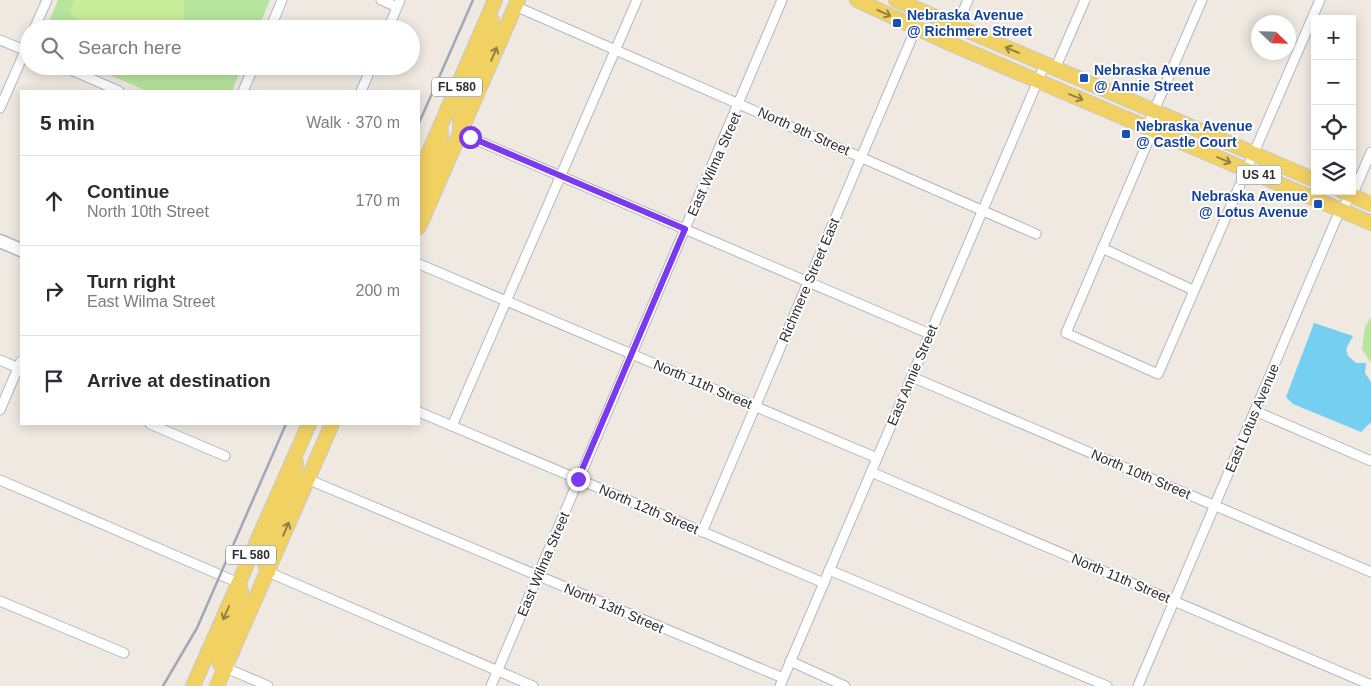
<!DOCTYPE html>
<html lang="en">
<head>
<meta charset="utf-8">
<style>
	:root { --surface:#fff; --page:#f7f7f7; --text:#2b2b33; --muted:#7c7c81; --line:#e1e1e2 }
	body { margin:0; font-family:Arial,sans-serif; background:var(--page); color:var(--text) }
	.controls { position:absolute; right:15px; top:15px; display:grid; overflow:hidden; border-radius:0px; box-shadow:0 2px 12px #0003 }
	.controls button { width:45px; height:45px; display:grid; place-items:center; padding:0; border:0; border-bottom:1px solid var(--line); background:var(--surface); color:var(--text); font:25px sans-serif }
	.compass { position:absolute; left:1251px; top:15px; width:45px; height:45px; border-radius:50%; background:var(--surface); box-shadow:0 2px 12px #0003; rotate:113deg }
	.stop { position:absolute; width:15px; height:15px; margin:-11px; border:4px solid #7c3aed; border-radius:50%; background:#fff }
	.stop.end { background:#7c3aed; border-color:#fff; box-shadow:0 1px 5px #0008 }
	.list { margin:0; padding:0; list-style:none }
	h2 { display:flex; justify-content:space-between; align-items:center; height:65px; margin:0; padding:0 20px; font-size:21px }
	h2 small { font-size:16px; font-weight:400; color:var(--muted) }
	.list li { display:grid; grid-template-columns:32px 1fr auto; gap:15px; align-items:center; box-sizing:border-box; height:90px; padding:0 20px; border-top:1px solid var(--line) }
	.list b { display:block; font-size:19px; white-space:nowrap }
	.list p { margin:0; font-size:16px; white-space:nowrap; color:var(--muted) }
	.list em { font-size:16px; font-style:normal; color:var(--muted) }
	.icon { flex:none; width:28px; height:28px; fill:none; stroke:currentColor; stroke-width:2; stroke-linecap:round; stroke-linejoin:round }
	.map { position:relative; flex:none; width:1371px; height:686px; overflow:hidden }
	.search { position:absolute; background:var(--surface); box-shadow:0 2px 12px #0003; left:20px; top:20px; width:400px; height:55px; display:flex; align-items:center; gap:12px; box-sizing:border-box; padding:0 18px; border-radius:28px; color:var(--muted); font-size:19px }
	.panel { position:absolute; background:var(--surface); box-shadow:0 2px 12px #0003; left:20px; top:90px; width:400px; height:335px; border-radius:0px }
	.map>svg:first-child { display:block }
	.green { fill:#b6e59e }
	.pitch { fill:#c9ec9a }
	.water { fill:#75cff0 }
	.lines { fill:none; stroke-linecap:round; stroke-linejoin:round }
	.street-casing { stroke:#b4b7c1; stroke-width:11 }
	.secondary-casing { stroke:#b4b7c1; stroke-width:15 }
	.primary-casing { stroke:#c9c9c9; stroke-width:16 }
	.street { stroke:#fff; stroke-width:9 }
	.secondary { stroke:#fff; stroke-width:12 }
	.primary { stroke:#f2d163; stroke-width:14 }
	.rail { stroke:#a3a6b8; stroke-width:2.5 }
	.oneway { stroke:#908048 }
	.route { stroke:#7c3aed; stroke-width:6 }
	.transit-dot { fill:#1a4fb4; stroke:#fff; stroke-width:2 }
	.labels { text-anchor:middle; stroke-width:4; stroke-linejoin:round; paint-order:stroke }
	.shield { fill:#fff; stroke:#6d6d6d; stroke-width:1 }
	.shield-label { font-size:12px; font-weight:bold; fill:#2e2e2e }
	.transit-label { font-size:14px; font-weight:bold; fill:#164399; stroke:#fff; text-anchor:start }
	.street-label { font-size:14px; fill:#2e2e2e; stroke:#fff }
</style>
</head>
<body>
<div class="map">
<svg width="1371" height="686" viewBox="0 0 1371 686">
	<rect width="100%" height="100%" fill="#efe9e1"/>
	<g class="green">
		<path d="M 58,0 L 270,0 L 258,29 L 46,29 Z"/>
		<path d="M 89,66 L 242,66 L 232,91 L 147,91 Z"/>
		<path d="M 1371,317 L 1371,363 L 1362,349 L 1365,327 Z"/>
	</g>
	<path class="pitch" d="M 74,0 L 184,0 L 184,28 L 105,29 L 73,18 L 70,10 Z"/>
	<path class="water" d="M 1314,323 L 1353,336 L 1346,349 L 1348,356 L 1356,363 L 1366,363 L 1365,373 L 1371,382 L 1371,422 L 1361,432 L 1293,404 L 1286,397 Z"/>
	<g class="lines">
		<defs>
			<g id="street">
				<path d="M 381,0 L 397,7"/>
				<path d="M 515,6 L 1036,234"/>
				<path d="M 34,29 L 47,0"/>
				<path d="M 270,29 L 282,0"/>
				<path d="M 388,29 L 400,0"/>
				<path d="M 0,40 L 29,52"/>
				<path d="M 949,43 L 968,0"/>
				<path d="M 62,66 L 119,91"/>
				<path d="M 1055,69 L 1085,0"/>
				<path d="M 243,91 L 254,66"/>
				<path d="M 361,91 L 372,66"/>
				<path d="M 0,108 L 29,42"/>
				<path d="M 1147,127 L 1202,0"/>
				<path d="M 1153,130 L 1066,333 L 1158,374 L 1320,0"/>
				<path d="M 460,133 L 930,334"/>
				<path d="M 1102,248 L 1193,290"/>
				<path d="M 419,264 L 877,458"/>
				<path d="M 0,360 L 21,369"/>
				<path d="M 912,377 L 1371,572"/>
				<path d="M 0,410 L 21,361"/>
				<path d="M 1255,411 L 1371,461"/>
				<path d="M 419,412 L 824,583"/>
				<path d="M 150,424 L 225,456"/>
				<path d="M 452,426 L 637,0"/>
				<path d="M 871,472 L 1371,685"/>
				<path d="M 307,479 L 783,678"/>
				<path d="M 0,480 L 239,583"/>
				<path d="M 702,532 L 916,28"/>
				<path d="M 829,570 L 1107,686"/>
				<path d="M 268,572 L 533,686"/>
				<path d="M 0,601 L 124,653"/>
				<path d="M 790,661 L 845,686"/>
				<path d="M 226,668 L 268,686"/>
				<path d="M 491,686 L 782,0"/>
				<path d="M 780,686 L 1045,64"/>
				<path d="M 1138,686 L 1340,210 L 1352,196 L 1371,152"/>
			</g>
			<path id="secondary" d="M 0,241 L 21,250"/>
			<g id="primary">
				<path d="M 857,0 L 949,43 L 1371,223"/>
				<path d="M 896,0 L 1315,180"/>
				<path d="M 460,130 L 460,106 L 488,40 L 492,20"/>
				<path d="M 419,175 L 495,0"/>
				<path d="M 1342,191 L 1371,204"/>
				<path d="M 419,203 L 440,151 L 441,131"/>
				<path d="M 419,227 L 518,0"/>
				<path d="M 268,572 L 263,559 L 266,547 L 294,484 L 296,463"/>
				<path d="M 226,668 L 221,666 L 219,661 C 226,634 249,610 239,583"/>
				<path d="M 193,686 L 309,424"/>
				<path d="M 217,686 L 332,424"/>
			</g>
		</defs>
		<use href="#street" class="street-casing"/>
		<use href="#secondary" class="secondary-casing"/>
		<use href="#primary" class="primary-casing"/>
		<use href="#street" class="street"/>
		<use href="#secondary" class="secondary"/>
		<use href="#primary" class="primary"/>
		<g class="rail">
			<path d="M 419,123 L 473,0"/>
			<path d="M 163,686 L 197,628 L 286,424"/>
		</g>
	</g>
	<defs><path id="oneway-shaft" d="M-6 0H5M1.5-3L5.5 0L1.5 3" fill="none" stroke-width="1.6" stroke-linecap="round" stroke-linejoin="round" transform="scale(1.25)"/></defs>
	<g class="oneway">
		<use href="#oneway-shaft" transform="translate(884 13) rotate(25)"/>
		<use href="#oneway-shaft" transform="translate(1012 50) rotate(-157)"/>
		<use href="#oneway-shaft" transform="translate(494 54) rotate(-67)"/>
		<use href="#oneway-shaft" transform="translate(1076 97) rotate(23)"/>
		<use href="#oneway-shaft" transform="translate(1224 160) rotate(23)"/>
		<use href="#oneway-shaft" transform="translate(286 529) rotate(-67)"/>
		<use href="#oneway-shaft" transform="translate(226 613) rotate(114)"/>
	</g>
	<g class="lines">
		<path class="route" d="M 470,137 L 685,229 L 578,479"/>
	</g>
	<g class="transit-dot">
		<rect x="892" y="18" width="10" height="10" rx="2.5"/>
		<rect x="1079" y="73" width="10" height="10" rx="2.5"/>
		<rect x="1121" y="129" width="10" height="10" rx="2.5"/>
		<rect x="1313" y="199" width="10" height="10" rx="2.5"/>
	</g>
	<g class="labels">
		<g class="shield">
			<rect x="432" y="77.5" width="50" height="19" rx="4"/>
			<rect x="1236.5" y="165.5" width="45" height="19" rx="4"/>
			<rect x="226" y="545.5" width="50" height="19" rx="4"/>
		</g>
		<g class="shield-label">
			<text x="457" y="91">FL 580</text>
			<text x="1259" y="179">US 41</text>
			<text x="251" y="559">FL 580</text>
		</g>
		<g class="transit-label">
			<text x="907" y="20">Nebraska Avenue<tspan x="907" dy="16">@ Richmere Street</tspan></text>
			<text x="1094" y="75">Nebraska Avenue<tspan x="1094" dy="16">@ Annie Street</tspan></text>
			<text x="1136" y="131">Nebraska Avenue<tspan x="1136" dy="16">@ Castle Court</tspan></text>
			<text x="1308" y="201" text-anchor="end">Nebraska Avenue<tspan x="1308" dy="16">@ Lotus Avenue</tspan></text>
		</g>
		<g class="street-label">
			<text transform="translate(804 131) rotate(24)" y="5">North 9th Street</text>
			<text transform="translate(714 164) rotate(-66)" y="5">East Wilma Street</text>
			<text transform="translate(809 280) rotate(-67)" y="5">Richmere Street East</text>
			<text transform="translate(912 375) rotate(-67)" y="5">East Annie Street</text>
			<text transform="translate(703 384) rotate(23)" y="5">North 11th Street</text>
			<text transform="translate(1252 418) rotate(-67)" y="5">East Lotus Avenue</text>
			<text transform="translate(1141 474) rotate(23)" y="5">North 10th Street</text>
			<text transform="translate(649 509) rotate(23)" y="5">North 12th Street</text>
			<text transform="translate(543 564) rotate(-67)" y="5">East Wilma Street</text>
			<text transform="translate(1121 578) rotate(23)" y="5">North 11th Street</text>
			<text transform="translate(614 608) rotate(23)" y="5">North 13th Street</text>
		</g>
	</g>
</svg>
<div class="controls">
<button>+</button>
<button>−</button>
<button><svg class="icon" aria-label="locate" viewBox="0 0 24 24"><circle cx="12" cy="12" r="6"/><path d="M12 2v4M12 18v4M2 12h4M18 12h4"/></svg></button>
<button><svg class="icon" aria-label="layers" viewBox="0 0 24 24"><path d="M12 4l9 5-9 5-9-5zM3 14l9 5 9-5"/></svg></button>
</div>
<svg class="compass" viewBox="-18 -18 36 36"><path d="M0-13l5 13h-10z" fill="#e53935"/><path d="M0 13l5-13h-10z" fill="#7c7c81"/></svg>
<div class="stop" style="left:470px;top:137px"></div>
<div class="stop end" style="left:578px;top:479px"></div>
<div class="search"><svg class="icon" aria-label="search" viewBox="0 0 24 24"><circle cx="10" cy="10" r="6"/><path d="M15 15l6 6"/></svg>Search here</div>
<section class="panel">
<h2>5 min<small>Walk · 370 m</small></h2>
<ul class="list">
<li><svg class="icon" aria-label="ahead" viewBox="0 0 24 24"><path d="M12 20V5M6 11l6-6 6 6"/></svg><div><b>Continue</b><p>North 10th Street</p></div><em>170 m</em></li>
<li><svg class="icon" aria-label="right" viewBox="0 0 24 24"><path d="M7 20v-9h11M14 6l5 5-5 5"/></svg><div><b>Turn right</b><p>East Wilma Street</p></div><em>200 m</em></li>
<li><svg class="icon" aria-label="arrive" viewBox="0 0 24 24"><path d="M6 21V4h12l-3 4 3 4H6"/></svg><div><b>Arrive at destination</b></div></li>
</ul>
</section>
</div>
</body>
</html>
